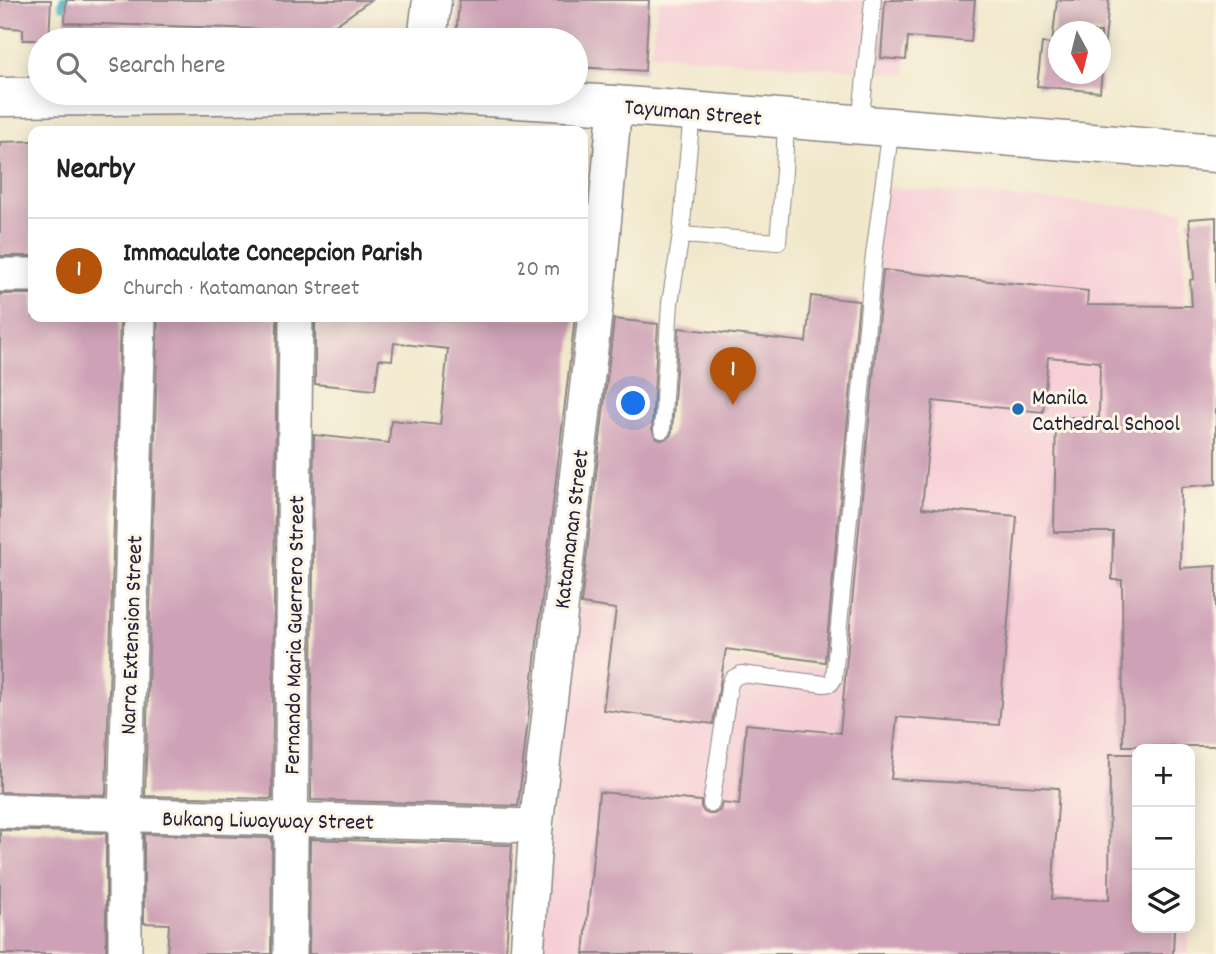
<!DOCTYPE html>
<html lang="en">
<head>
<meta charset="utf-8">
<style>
	:root { --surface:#fff; --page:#f6f6f6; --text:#222; --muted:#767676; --line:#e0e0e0; --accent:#b45309 }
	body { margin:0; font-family:Dekko,sans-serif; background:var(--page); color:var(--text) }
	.controls { position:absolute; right:21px; bottom:21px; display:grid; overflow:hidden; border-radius:14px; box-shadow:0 4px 18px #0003 }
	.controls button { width:63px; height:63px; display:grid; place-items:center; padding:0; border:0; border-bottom:2px solid var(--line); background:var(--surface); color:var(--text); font:35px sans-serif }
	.compass { position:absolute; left:1048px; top:21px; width:63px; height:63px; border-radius:50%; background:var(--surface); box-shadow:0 4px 18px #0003; rotate:173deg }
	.you { position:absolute; left:634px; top:404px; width:24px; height:24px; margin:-18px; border:5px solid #fff; border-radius:50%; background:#1a73e8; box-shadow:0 0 0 10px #1a73e833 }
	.badge { display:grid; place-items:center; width:46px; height:46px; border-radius:50%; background:var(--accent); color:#fff; font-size:23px; font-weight:700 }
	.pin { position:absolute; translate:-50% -58px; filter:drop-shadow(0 2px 4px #0008) }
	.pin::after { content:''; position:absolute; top:37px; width:24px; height:21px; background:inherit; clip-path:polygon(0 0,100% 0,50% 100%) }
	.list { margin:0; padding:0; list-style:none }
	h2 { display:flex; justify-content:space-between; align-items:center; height:91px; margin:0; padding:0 28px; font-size:30px }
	h2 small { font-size:23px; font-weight:400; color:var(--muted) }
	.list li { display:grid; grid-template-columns:46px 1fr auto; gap:21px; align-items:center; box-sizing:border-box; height:105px; padding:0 28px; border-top:2px solid var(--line) }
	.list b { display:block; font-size:26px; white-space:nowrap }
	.list p { margin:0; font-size:23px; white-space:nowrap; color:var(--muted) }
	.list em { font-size:23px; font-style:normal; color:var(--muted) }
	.icon { flex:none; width:38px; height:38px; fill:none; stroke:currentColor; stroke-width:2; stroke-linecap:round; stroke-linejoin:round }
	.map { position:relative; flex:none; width:1216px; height:954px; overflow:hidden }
	.search { position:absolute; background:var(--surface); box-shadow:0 4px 18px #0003; left:28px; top:28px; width:560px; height:77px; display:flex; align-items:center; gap:18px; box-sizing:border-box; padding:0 24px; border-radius:38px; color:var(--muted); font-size:26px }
	.panel { position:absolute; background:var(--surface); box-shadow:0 4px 18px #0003; left:28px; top:126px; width:560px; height:196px; border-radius:14px }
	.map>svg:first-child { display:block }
	.built { fill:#f6cfd6 }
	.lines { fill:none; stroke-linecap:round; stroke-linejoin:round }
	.stream { stroke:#4bbac3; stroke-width:10 }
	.building { fill:#cea1b6; fill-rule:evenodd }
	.service-casing { stroke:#8a8584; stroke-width:18 }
	.minor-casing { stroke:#8a8584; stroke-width:36 }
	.tertiary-casing { stroke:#8a8584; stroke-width:41 }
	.primary-casing { stroke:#8a8584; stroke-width:41 }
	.service { stroke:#fff; stroke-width:16 }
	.minor { stroke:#fff; stroke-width:33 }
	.tertiary { stroke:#fff; stroke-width:38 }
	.primary { stroke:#fff; stroke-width:38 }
	.poi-dot { fill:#1f6fb2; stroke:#fcf5e5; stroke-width:2.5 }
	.labels { text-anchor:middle; stroke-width:6; stroke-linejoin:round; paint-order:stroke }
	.street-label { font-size:23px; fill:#22223b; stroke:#fcf5e5 }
	.poi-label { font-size:23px; fill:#22223b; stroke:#fcf5e5; text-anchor:start }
</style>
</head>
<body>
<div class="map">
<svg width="1216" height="954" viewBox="0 0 1216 954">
	<rect width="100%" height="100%" fill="#fcf5e5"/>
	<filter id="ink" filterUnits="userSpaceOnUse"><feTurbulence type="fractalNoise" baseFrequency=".0143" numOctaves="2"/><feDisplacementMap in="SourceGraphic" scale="14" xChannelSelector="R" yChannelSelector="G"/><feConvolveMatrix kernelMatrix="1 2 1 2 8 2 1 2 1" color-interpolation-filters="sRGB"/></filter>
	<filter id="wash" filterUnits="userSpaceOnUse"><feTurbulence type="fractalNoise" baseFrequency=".00686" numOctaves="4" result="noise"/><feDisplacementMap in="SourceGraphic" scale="28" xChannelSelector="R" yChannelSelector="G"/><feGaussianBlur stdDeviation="1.57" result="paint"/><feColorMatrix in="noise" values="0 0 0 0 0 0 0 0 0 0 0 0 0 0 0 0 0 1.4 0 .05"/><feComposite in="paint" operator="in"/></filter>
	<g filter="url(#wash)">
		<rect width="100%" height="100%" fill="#f1e8cc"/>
		<g class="built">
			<path d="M 659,0 L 910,0 L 905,74 L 650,54 Z"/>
			<path d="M 875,186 L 1183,211 L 1187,749 L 1137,749 L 1137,928 L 1189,928 L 1189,954 L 538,953 L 574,606 L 734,627 L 732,659 L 824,669 Z"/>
		</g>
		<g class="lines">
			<path class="stream" d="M 63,5 L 64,0"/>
		</g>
		<g id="blocks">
			<g class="building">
				<path d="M 0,0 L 51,0 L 49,40 L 23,40 L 23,29 L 0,27 Z"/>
				<path d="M 66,0 L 371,0 L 327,31 L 65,23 Z"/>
				<path d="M 459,0 L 649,0 L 645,71 L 576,67 L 577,40 L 456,40 Z"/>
				<path d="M 885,0 L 975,0 L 971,42 L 908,37 L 906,60 L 881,58 Z"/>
				<path d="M 1057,0 L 1109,0 L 1100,92 L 1037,86 L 1042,43 L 1052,44 ZM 1059,32 L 1101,32 L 1101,74 L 1059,74 Z"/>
				<path d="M 33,141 L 33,256 L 0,256 L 0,142 Z"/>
				<path d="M 1216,217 L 1216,484 L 1181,487 L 1180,568 L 1216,566 L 1216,746 L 1123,746 L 1122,580 L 1112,580 L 1113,532 L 1054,532 L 1056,417 L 1099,418 L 1100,362 L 1048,357 L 1043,412 L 933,401 L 922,508 L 1017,516 L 999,725 L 897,717 L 891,779 L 1059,788 L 1052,899 L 1109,900 L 1110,754 L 1137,754 L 1137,928 L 1174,928 L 1173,954 L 584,954 L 599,792 L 701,801 L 701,807 L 704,812 L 709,814 L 714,814 L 720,810 L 722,803 L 739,805 L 746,724 L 840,733 L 883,270 L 1088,291 L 1087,305 L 1192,306 L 1190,280 L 1194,279 L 1189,219 Z"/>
				<path d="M 0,294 L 33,294 L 33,317 L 120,317 L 106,795 L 0,792 Z"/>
				<path d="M 811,296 L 859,301 L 825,662 L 726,649 L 713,724 L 603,710 L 616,609 L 581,604 L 614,319 L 658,324 L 652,429 L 656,438 L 662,440 L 670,436 L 672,431 L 679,328 L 806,342 Z"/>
				<path d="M 158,317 L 277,317 L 272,799 L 145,796 Z"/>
				<path d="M 315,317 L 575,317 L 518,806 L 311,800 L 314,435 L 389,443 L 391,420 L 440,425 L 448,349 L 394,343 L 392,360 L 379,359 L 375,390 L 315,384 Z"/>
				<path d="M 0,830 L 106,833 L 106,954 L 0,954 Z"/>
				<path d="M 144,834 L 272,838 L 271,954 L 167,954 L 169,924 L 144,923 Z"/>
				<path d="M 310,839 L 512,845 L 506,954 L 309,954 Z"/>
			</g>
		</g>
	</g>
	<g filter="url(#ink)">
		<use href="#blocks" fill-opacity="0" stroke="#8a8584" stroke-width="2"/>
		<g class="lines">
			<defs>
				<g id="service">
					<path d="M 860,125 L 873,0"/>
					<path d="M 681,235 L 692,112"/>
					<path d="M 662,430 L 670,303 L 681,235 L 778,242 L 784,171 L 786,119"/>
					<path d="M 711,804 L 729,688 L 732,679 L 741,674 L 824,684 L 831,683 L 834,678 L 873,263 L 891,127"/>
				</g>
				<g id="minor">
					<path d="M 0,275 L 33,275"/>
					<path d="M 0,811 L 536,826"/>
					<path d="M 125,954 L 125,815 L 139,317"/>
					<path d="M 290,954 L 296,317"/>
					<path d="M 527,954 L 536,826 L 599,280 L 615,105"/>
				</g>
				<path id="tertiary" d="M 427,40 L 432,0"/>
				<path id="primary" d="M 0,97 L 420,93 L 615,105 L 1216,153"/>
			</defs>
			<use href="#service" class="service-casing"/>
			<use href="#minor" class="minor-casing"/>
			<use href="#tertiary" class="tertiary-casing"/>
			<use href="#primary" class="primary-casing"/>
			<use href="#service" class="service"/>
			<use href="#minor" class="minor"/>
			<use href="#tertiary" class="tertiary"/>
			<use href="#primary" class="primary"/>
		</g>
	</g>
	<circle class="poi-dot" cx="1018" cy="409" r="7"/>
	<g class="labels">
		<g class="street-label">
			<text transform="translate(693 111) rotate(5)" y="8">Tayuman Street</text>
			<text transform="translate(570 529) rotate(-83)" y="8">Katamanan Street</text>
			<text transform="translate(130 635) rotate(-88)" y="8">Narra Extension Street</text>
			<text transform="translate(293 635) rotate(-89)" y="8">Fernando Maria Guerrero Street</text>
			<text transform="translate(268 819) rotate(1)" y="8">Bukang Liwayway Street</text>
		</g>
		<g class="poi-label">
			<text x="1032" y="404">Manila<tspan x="1032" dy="26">Cathedral School</tspan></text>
		</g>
	</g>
</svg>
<div class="controls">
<button>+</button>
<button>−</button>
<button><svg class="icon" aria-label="layers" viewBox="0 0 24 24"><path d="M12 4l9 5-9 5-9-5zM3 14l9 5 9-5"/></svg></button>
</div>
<svg class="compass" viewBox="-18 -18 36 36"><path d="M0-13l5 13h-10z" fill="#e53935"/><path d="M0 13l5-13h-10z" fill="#767676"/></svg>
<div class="you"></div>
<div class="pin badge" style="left:733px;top:405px">1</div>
<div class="search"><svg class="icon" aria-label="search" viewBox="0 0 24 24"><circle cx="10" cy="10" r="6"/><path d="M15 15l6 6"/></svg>Search here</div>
<section class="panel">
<h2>Nearby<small></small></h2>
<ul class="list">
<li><span class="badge">1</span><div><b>Immaculate Concepcion Parish</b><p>Church · Katamanan Street</p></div><em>20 m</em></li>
</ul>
</section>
</div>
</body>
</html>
